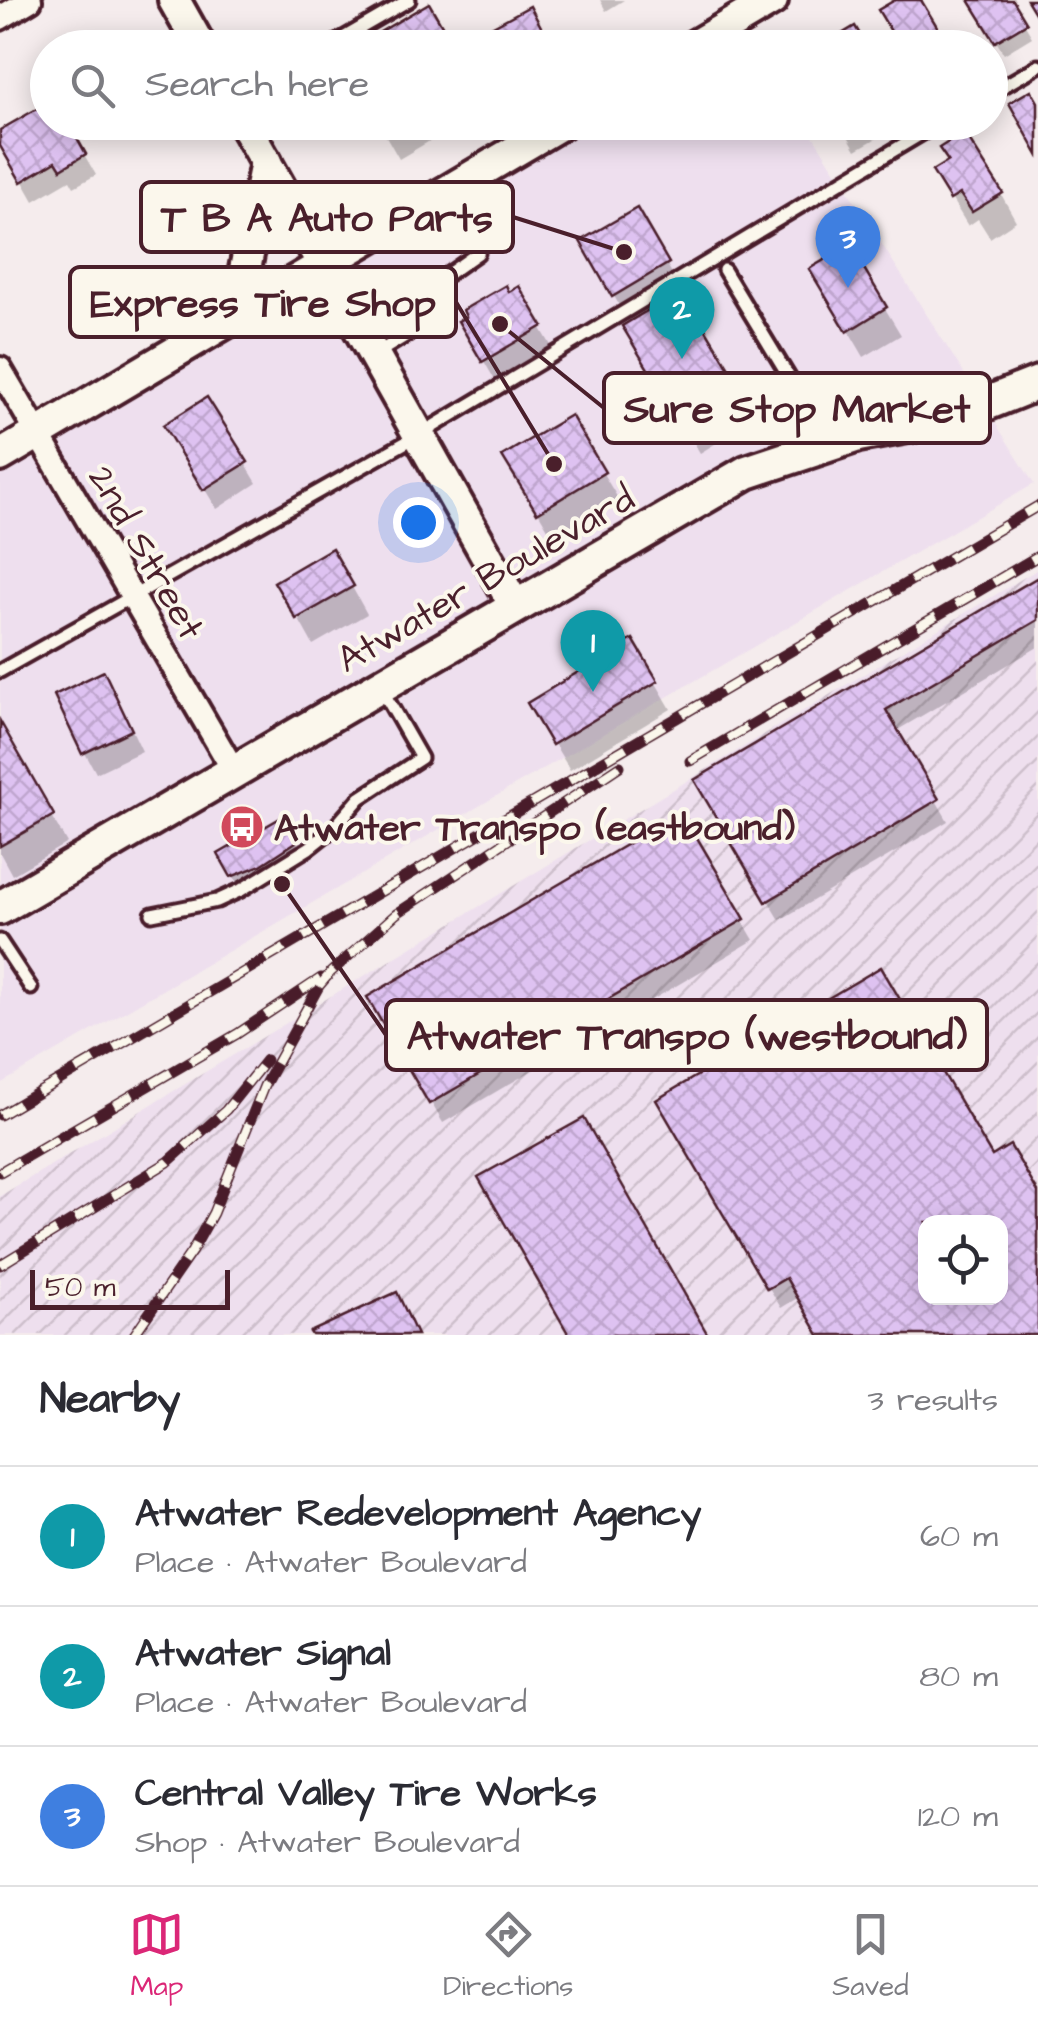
<!DOCTYPE html>
<html lang="en">
<head>
<meta charset="utf-8">
<style>
	:root { --surface:#fff; --page:#f2f2f3; --text:#2b2b33; --muted:#7c7c81; --line:#e1e1e2; --accent:#db2777 }
	body { margin:0; font-family:"Architects Daughter",sans-serif; background:var(--page); color:var(--text) }
	.controls { position:absolute; right:30px; bottom:30px; display:grid; overflow:hidden; border-radius:20px; box-shadow:0 5px 25px #0003 }
	.controls button { width:90px; height:90px; display:grid; place-items:center; padding:0; border:0; border-bottom:2px solid var(--line); background:var(--surface); color:var(--text); font:50px sans-serif }
	.scale { position:absolute; left:30px; bottom:25px; width:200px; box-sizing:border-box; padding-left:10px; border:5px solid #4a1f2b; border-top:0; font-size:28px; line-height:35px; white-space:nowrap; color:#4a1f2b; -webkit-text-stroke:8px #fbf7ec; paint-order:stroke }
	.you { position:absolute; left:418px; top:522px; width:35px; height:35px; margin:-25px; border:8px solid #fff; border-radius:50%; background:#1a73e8; box-shadow:0 0 0 15px #1a73e833 }
	.badge { display:grid; place-items:center; width:65px; height:65px; border-radius:50%; background:var(--accent); color:#fff; font-size:32px; font-weight:700 }
	.pin { position:absolute; translate:-50% -82px; filter:drop-shadow(0 2px 5px #0008) }
	.pin::after { content:''; position:absolute; top:52px; width:35px; height:30px; background:inherit; clip-path:polygon(0 0,100% 0,50% 100%) }
	.list { margin:0; padding:0; list-style:none }
	h2 { display:flex; justify-content:space-between; align-items:center; height:130px; margin:0; padding:0 40px; font-size:42px }
	h2 small { font-size:32px; font-weight:400; color:var(--muted) }
	.list li { display:grid; grid-template-columns:65px 1fr auto; gap:30px; align-items:center; box-sizing:border-box; height:140px; padding:0 40px; border-top:2px solid var(--line) }
	.list b { display:block; font-size:38px; white-space:nowrap }
	.list p { margin:0; font-size:32px; white-space:nowrap; color:var(--muted) }
	.list em { font-size:32px; font-style:normal; color:var(--muted) }
	.icon { flex:none; width:55px; height:55px; fill:none; stroke:currentColor; stroke-width:2; stroke-linecap:round; stroke-linejoin:round }
	.map { position:relative; flex:none; width:1038px; height:1335px; overflow:hidden }
	.search { position:absolute; background:var(--surface); box-shadow:0 5px 25px #0003; left:30px; right:30px; top:30px; height:110px; display:flex; align-items:center; gap:25px; box-sizing:border-box; padding:0 35px; border-radius:55px; color:var(--muted); font-size:38px }
	.sheet { height:550px; background:var(--surface) }
	nav { display:flex; justify-content:space-around; align-items:center; box-sizing:border-box; height:140px; border-top:2px solid var(--line); background:var(--surface); font-size:28px; color:var(--muted) }
	nav a { display:grid; justify-items:center; gap:5px }
	nav .on { color:var(--accent) }
	.map>svg:first-child { display:block }
	.built { fill:#eedfee }
	.industrial { fill:url(#industrial-furrows); fill-rule:evenodd }
	.shadow { fill:#0003; fill-rule:evenodd }
	.building { fill:url(#building-cross-hatch); stroke:#4a1f2b; stroke-width:2.5; fill-rule:evenodd }
	.lines { fill:none; stroke-linecap:round; stroke-linejoin:round }
	.service-casing { stroke:#4a1f2b; stroke-width:19 }
	.minor-casing { stroke:#4a1f2b; stroke-width:30 }
	.tertiary-casing { stroke:#4a1f2b; stroke-width:38 }
	.secondary-casing { stroke:#4a1f2b; stroke-width:40 }
	.service { stroke:#fbf7ec; stroke-width:11 }
	.minor { stroke:#fbf7ec; stroke-width:22 }
	.tertiary { stroke:#fbf7ec; stroke-width:30 }
	.secondary { stroke:#fbf7ec; stroke-width:32 }
	.rail-casing { stroke:#4a1f2b; stroke-width:11 }
	.rail { stroke:#fbf7ec; stroke-width:8; stroke-dasharray:22; stroke-linecap:butt }
	.labels { text-anchor:middle; stroke-width:8; stroke-linejoin:round; paint-order:stroke }
	.street-label { font-size:38px; fill:#4a1f2b; stroke:#fbf7ec }
	.poi-label { font-size:38px; font-weight:bold; fill:#4a1f2b; stroke:#fbf7ec; text-anchor:start }
	.leader { fill:none; stroke:#4a1f2b; stroke-width:4 }
	.callout-dot { fill:#4a1f2b; stroke:#fbf7ec; stroke-width:4 }
	.callout { fill:#fbf7ec; stroke:#4a1f2b; stroke-width:4 }
	.callout-label { font-size:40px; text-anchor:middle; font-weight:bold; fill:#4a1f2b }
</style>
</head>
<body>
<div class="map">
<svg width="1038" height="1335" viewBox="0 0 1038 1335">
	<defs>
		<pattern id="industrial-furrows" width="10" height="10" patternUnits="userSpaceOnUse" patternTransform="scale(2.5)"><rect width="10" height="10" fill="#eedfee"/><path d="M-1 1l2-2M0 10L10 0M9 11l2-2" fill="none" stroke="#cebfcc"/></pattern>
		<pattern id="building-cross-hatch" width="8" height="8" patternUnits="userSpaceOnUse" patternTransform="scale(2.5)"><rect width="8" height="8" fill="#dec2f1"/><path d="M0 0l8 8M0 8l8-8" fill="none" stroke="#c0a6cf"/></pattern>
	</defs>
	<rect width="100%" height="100%" fill="#f5eced"/>
	<filter id="ink" filterUnits="userSpaceOnUse"><feTurbulence type="fractalNoise" baseFrequency=".01" numOctaves="2"/><feDisplacementMap in="SourceGraphic" scale="20" xChannelSelector="R" yChannelSelector="G"/><feConvolveMatrix kernelMatrix="1 2 1 2 8 2 1 2 1" color-interpolation-filters="sRGB"/></filter>
	<g filter="url(#ink)">
		<path class="built" d="M 576,123 L 805,123 L 1034,484 L 0,1084 L 0,437 Z"/>
		<path class="industrial" d="M 1038,569 L 1038,1335 L 0,1335 L 0,1196 ZM 926,1222 L 1000,1222 L 1000,1298 L 926,1298 Z"/>
		<g class="shadow">
			<path d="M 600,0 L 624,0 L 606,11 Z"/>
			<path d="M 971,0 L 1010,0 L 1032,37 L 1004,54 Z"/>
			<path d="M 46,107 L 48,122 L 65,122 L 96,175 L 74,187 L 70,180 L 34,201 L 0,141 L 0,133 Z"/>
			<path d="M 378,122 L 462,122 L 399,159 Z"/>
			<path d="M 840,122 L 875,122 L 882,135 L 856,150 Z"/>
			<path d="M 935,172 L 1001,194 L 1016,221 L 990,238 L 978,219 L 968,226 Z"/>
			<path d="M 636,211 L 756,419 L 700,453 L 625,327 L 630,324 L 583,242 Z"/>
			<path d="M 849,249 L 901,335 L 864,357 L 813,270 Z"/>
			<path d="M 518,289 L 556,354 L 499,387 L 461,322 Z"/>
			<path d="M 570,419 L 619,500 L 554,539 L 506,457 Z"/>
			<path d="M 178,446 L 245,463 L 257,483 L 217,509 Z"/>
			<path d="M 332,551 L 367,614 L 313,645 L 278,582 Z"/>
			<path d="M 1038,580 L 1038,647 L 896,731 L 948,821 L 780,920 L 697,781 Z"/>
			<path d="M 632,642 L 671,709 L 570,770 L 530,704 Z"/>
			<path d="M 115,694 L 142,751 L 96,773 L 85,753 Z"/>
			<path d="M 0,726 L 67,843 L 12,875 L 0,853 Z"/>
			<path d="M 681,816 L 754,940 L 443,1123 L 370,998 Z"/>
			<path d="M 281,820 L 305,854 L 241,889 L 221,855 Z"/>
			<path d="M 659,1101 L 991,1159 L 1038,1197 L 1038,1335 L 822,1335 L 799,1297 L 781,1308 ZM 926,1222 L 1000,1222 L 1000,1298 L 926,1298 Z"/>
		</g>
		<g class="building">
			<path d="M 895,0 L 921,0 L 950,48 L 901,48 L 878,10 Z"/>
			<path d="M 969,0 L 1013,0 L 1027,23 L 995,42 Z"/>
			<path d="M 1027,0 L 1038,0 L 1038,18 Z"/>
			<path d="M 429,3 L 455,48 L 353,48 Z"/>
			<path d="M 530,6 L 549,42 L 539,48 L 476,48 L 471,38 Z"/>
			<path d="M 855,26 L 868,48 L 830,48 L 827,43 Z"/>
			<path d="M 1031,90 L 1038,102 L 1038,155 L 1009,103 Z"/>
			<path d="M 47,103 L 48,122 L 68,122 L 86,154 L 61,169 L 56,161 L 21,182 L 0,146 L 0,130 Z"/>
			<path d="M 375,122 L 401,122 L 382,133 Z"/>
			<path d="M 964,132 L 1003,193 L 972,212 L 960,194 L 950,200 L 932,171 L 948,161 L 939,148 Z"/>
			<path d="M 637,208 L 669,263 L 612,297 L 580,241 Z"/>
			<path d="M 850,245 L 887,307 L 847,332 L 809,269 Z"/>
			<path d="M 506,285 L 509,292 L 519,286 L 543,326 L 482,362 L 458,321 L 466,317 L 463,310 Z"/>
			<path d="M 682,290 L 743,391 L 683,427 L 622,326 Z"/>
			<path d="M 207,397 L 248,462 L 203,490 L 163,425 Z"/>
			<path d="M 571,415 L 605,472 L 537,513 L 502,456 Z"/>
			<path d="M 332,548 L 354,586 L 296,619 L 274,582 Z"/>
			<path d="M 1038,577 L 1038,620 L 886,710 L 939,799 L 766,902 L 694,780 Z"/>
			<path d="M 633,639 L 658,681 L 552,745 L 527,703 Z"/>
			<path d="M 104,671 L 132,730 L 82,754 L 54,695 Z"/>
			<path d="M 0,721 L 54,815 L 0,846 Z"/>
			<path d="M 682,812 L 745,919 L 429,1104 L 367,997 Z"/>
			<path d="M 282,817 L 299,840 L 261,865 L 231,877 L 218,854 Z"/>
			<path d="M 881,967 L 992,1156 L 1010,1145 L 1038,1192 L 1038,1335 L 819,1335 L 786,1278 L 767,1289 L 656,1100 ZM 926,1222 L 1000,1222 L 1000,1298 L 926,1298 Z"/>
			<path d="M 584,1118 L 708,1335 L 569,1335 L 478,1177 Z"/>
			<path d="M 397,1292 L 417,1335 L 312,1335 L 310,1332 Z"/>
		</g>
		<g class="lines">
			<defs>
				<g id="service">
					<path d="M 326,48 L 409,0"/>
					<path d="M 990,94 L 1038,66"/>
					<path d="M 724,270 L 801,397 L 824,442"/>
					<path d="M 374,355 L 423,325 L 411,300 L 478,253 L 446,193"/>
					<path d="M 0,671 L 419,435 L 941,122"/>
					<path d="M 152,914 L 217,901 L 241,890 L 309,848 L 333,829 L 360,798 L 421,758 L 382,690"/>
					<path d="M 0,941 L 31,988"/>
				</g>
				<g id="minor">
					<path d="M 0,18 L 30,0"/>
					<path d="M 0,369 L 234,771"/>
				</g>
				<g id="tertiary">
					<path d="M 174,0 L 201,48"/>
					<path d="M 691,48 L 772,0"/>
					<path d="M 243,122 L 515,606"/>
					<path d="M 228,321 L 243,280 L 266,162"/>
					<path d="M 0,456 L 564,122"/>
				</g>
				<path id="secondary" d="M 0,908 L 747,472 L 858,435 L 951,418 L 1038,383"/>
			</defs>
			<use href="#service" class="service-casing"/>
			<use href="#minor" class="minor-casing"/>
			<use href="#tertiary" class="tertiary-casing"/>
			<use href="#secondary" class="secondary-casing"/>
			<use href="#service" class="service"/>
			<use href="#minor" class="minor"/>
			<use href="#tertiary" class="tertiary"/>
			<use href="#secondary" class="secondary"/>
			<defs>
				<g id="rail">
					<path d="M 690,761 L 1038,556"/>
					<path d="M 0,1115 L 1038,506"/>
					<path d="M 0,1172 L 237,1034 L 321,978"/>
					<path d="M 0,1265 L 168,1162 L 226,1110 L 266,1060"/>
					<path d="M 134,1335 L 192,1251 L 213,1213 L 264,1086 L 319,986 L 331,972 L 396,914 L 620,766"/>
				</g>
			</defs>
			<use href="#rail" class="rail-casing"/>
			<use href="#rail" class="rail"/>
		</g>
	</g>
	<defs>
		<symbol id="bus-disc" viewBox="-11 -11 22 22"><circle r="9.5" fill="#d1495b" stroke="#fbf7ec"/><path d="M-5-6H5V4H4V6H2V4H-2V6H-4V4H-5ZM-3.5-4V0h7V-4ZM-3.5 1.2v1.5H-2V1.2ZM2 1.2v1.5H3.5V1.2Z" fill="#fff"/></symbol>
	</defs>
	<g fill-rule="evenodd">
		<use href="#bus-disc" x="217" y="802" width="50" height="50"/>
	</g>
	<g class="labels">
		<g class="street-label">
			<text transform="translate(147 552) rotate(60)" y="13">2nd Street</text>
			<text transform="translate(485 578) rotate(-30)" y="13">Atwater Boulevard</text>
		</g>
		<g class="poi-label">
			<text x="274" y="840">Atwater Transpo (eastbound)</text>
		</g>
	</g>
	<path class="leader" d="M624 252L513 217M554 464L456 302M500 324L604 408M282 884L386 1035"/>
	<g class="callout-dot">
		<circle cx="624" cy="252" r="10"/>
		<circle cx="554" cy="464" r="10"/>
		<circle cx="500" cy="324" r="10"/>
		<circle cx="282" cy="884" r="10"/>
	</g>
	<g class="callout">
		<rect x="141" y="182" width="372" height="70" rx="10"/>
		<rect x="70" y="267" width="386" height="70" rx="10"/>
		<rect x="604" y="373" width="386" height="70" rx="10"/>
		<rect x="386" y="1000" width="601" height="70" rx="10"/>
	</g>
	<g class="callout-label">
		<text x="327" y="231">T B A Auto Parts</text>
		<text x="263" y="316">Express Tire Shop</text>
		<text x="797" y="422">Sure Stop Market</text>
		<text x="687" y="1049">Atwater Transpo (westbound)</text>
	</g>
</svg>
<div class="controls">
<button><svg class="icon" aria-label="locate" viewBox="0 0 24 24"><circle cx="12" cy="12" r="6"/><path d="M12 2v4M12 18v4M2 12h4M18 12h4"/></svg></button>
</div>
<div class="scale">50 m</div>
<div class="you"></div>
<div class="pin badge" style="left:593px;top:692px;background:#0f9aa8">1</div>
<div class="pin badge" style="left:682px;top:359px;background:#0f9aa8">2</div>
<div class="pin badge" style="left:848px;top:288px;background:#3f7fe0">3</div>
<div class="search"><svg class="icon" aria-label="search" viewBox="0 0 24 24"><circle cx="10" cy="10" r="6"/><path d="M15 15l6 6"/></svg>Search here</div>
</div>
<section class="sheet">
<h2>Nearby<small>3 results</small></h2>
<ul class="list">
<li><span class="badge" style="background:#0f9aa8">1</span><div><b>Atwater Redevelopment Agency</b><p>Place · Atwater Boulevard</p></div><em>60 m</em></li>
<li><span class="badge" style="background:#0f9aa8">2</span><div><b>Atwater Signal</b><p>Place · Atwater Boulevard</p></div><em>80 m</em></li>
<li><span class="badge" style="background:#3f7fe0">3</span><div><b>Central Valley Tire Works</b><p>Shop · Atwater Boulevard</p></div><em>120 m</em></li>
</ul>
</section>
<nav>
<a class="on"><svg class="icon" aria-label="map" viewBox="0 0 24 24"><path d="M3 6l6-2 6 2 6-2v14l-6 2-6-2-6 2zM9 4v14M15 6v14"/></svg>Map</a>
<a><svg class="icon" aria-label="directions" viewBox="0 0 24 24"><path d="M12 3l9 9-9 9-9-9zM9 14v-3h6M13 9l2 2-2 2"/></svg>Directions</a>
<a><svg class="icon" aria-label="saved" viewBox="0 0 24 24"><path d="M7 4h10v16l-5-4-5 4z"/></svg>Saved</a>
</nav>
</body>
</html>
